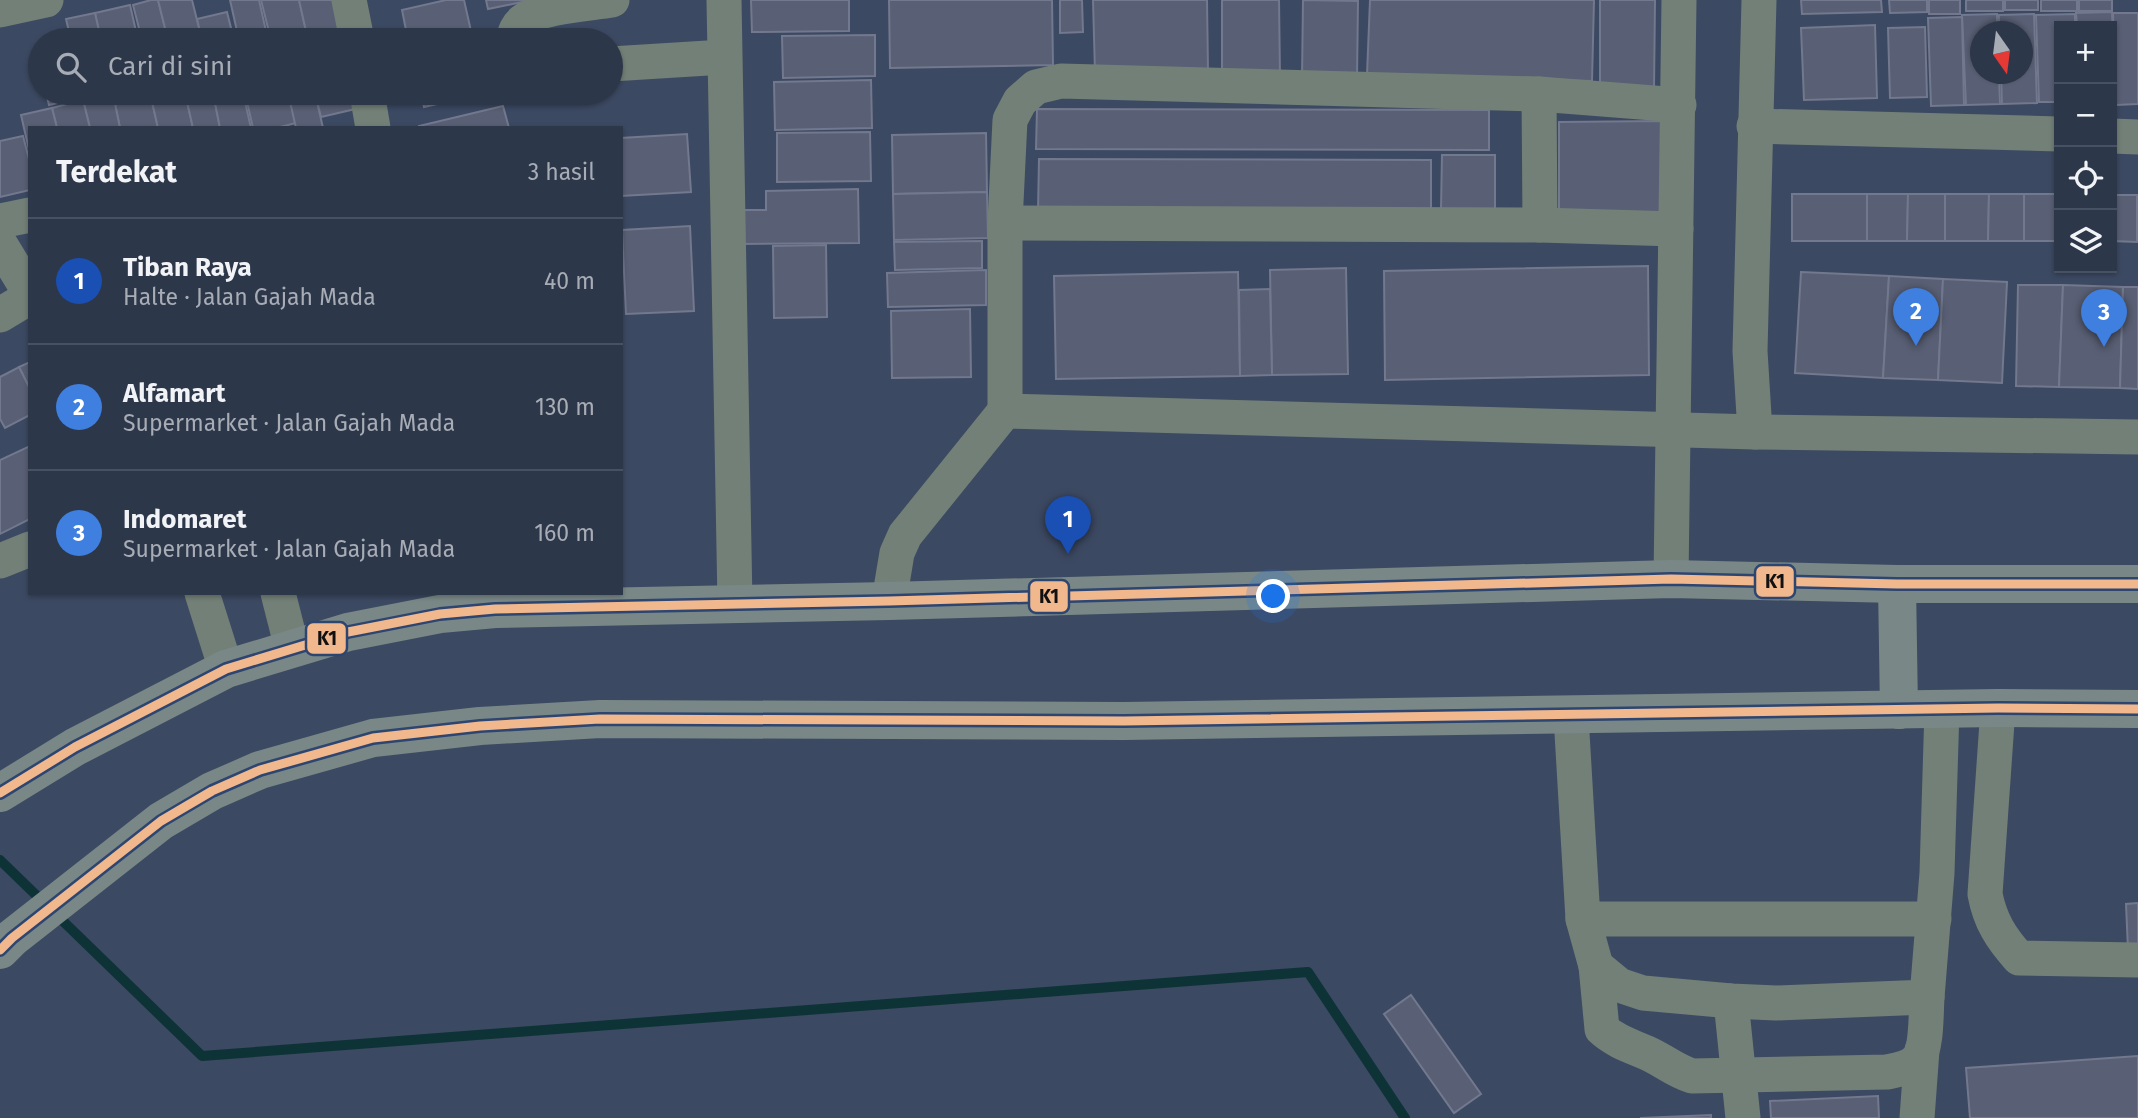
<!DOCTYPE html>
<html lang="id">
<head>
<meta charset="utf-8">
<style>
	:root { --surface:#2d374a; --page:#353f51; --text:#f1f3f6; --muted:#a7acb5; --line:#485162; --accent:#95b2f1 }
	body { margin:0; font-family:"Fira Sans",sans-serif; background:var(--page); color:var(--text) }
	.controls { position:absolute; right:21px; top:21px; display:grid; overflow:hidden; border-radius:0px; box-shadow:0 2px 5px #0004 }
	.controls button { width:63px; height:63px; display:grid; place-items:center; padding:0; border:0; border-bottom:2px solid var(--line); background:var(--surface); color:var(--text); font:35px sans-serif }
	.compass { position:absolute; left:1970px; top:21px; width:63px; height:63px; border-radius:50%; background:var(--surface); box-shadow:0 2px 5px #0004; rotate:166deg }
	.you { position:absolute; left:1274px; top:597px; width:24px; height:24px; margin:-18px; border:5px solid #fff; border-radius:50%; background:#1a73e8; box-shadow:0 0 0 10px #1a73e833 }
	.badge { display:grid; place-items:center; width:46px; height:46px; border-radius:50%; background:var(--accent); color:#fff; font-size:23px; font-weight:700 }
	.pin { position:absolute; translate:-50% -58px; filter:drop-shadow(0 2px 4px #0008) }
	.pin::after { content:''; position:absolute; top:37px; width:24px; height:21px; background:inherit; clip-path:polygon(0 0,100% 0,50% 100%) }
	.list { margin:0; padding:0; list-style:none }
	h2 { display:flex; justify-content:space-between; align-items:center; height:91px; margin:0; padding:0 28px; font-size:30px }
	h2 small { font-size:23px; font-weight:400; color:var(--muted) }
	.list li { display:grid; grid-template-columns:46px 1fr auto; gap:21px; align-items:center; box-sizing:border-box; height:126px; padding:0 28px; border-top:2px solid var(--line) }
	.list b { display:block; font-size:26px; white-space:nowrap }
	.list p { margin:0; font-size:23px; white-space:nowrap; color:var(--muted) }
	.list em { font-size:23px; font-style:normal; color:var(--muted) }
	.icon { flex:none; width:38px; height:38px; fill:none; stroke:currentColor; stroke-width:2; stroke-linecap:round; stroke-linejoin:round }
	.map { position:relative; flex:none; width:2138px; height:1118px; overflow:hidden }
	.search { position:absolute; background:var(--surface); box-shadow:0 2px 5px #0004; left:28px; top:28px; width:595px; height:77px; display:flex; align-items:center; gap:18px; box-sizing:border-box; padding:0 24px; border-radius:38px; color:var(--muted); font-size:26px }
	.panel { position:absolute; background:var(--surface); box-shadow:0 2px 5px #0004; left:28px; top:126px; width:595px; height:469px; border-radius:0px }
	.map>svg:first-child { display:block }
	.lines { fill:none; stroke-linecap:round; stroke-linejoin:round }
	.stream { stroke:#0e3337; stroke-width:10 }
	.building { fill:#595f74; stroke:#72788d; stroke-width:2 }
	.minor { stroke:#738077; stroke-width:35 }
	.highway { stroke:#798887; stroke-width:38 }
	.bus-1-casing { stroke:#2d4571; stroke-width:14 }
	.bus-1 { stroke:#f1b78d; stroke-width:9 }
	.line-badge { stroke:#2d4571; stroke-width:2.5 }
	.pale-badge-label { font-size:19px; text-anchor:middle; font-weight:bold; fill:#111 }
</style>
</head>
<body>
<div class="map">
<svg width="2138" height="1118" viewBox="0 0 2138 1118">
	<rect width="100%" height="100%" fill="#3c4962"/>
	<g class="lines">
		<path class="stream" d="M 0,860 L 202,1056 L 1308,972 L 1405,1118"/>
	</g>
	<g class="building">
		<path d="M 151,0 L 158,0 L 168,40 L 142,40 L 133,5 Z"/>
		<path d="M 158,0 L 192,0 L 202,40 L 168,40 Z"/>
		<path d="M 230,0 L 259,0 L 268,40 L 239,40 Z"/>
		<path d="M 261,0 L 299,0 L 308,40 L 271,40 Z"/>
		<path d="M 299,0 L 333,0 L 341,36 L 324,40 L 308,40 Z"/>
		<path d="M 446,0 L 464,0 L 473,40 L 408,40 L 402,10 Z"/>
		<path d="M 486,0 L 532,0 L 488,9 Z"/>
		<path d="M 751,0 L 849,0 L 849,31 L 752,32 Z"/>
		<path d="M 889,0 L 1052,0 L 1053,65 L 890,68 Z"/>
		<path d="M 1060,0 L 1082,0 L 1083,32 L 1060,33 Z"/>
		<path d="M 1093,0 L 1207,0 L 1208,71 L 1095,73 Z"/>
		<path d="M 1222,0 L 1279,0 L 1280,77 L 1222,78 Z"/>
		<path d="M 1303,0 L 1358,1 L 1357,79 L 1302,78 Z"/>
		<path d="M 1370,0 L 1594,0 L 1592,81 L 1367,75 Z"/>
		<path d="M 1600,0 L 1655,0 L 1654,89 L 1600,89 Z"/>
		<path d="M 1801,0 L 1881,0 L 1882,12 L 1802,14 Z"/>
		<path d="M 1889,0 L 1927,0 L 1927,12 L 1890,13 Z"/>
		<rect x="1929" y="0" width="31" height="14"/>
		<rect x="1966" y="0" width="37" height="11"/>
		<rect x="2005" y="0" width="33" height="10"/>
		<rect x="2041" y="0" width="36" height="11"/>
		<rect x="2079" y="0" width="33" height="11"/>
		<path d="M 130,5 L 138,40 L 101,40 L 95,13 Z"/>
		<path d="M 227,12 L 234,40 L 202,40 L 197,19 Z"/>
		<path d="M 2112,12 L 2115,93 L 2112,93 L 2112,26 L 2077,26 L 2076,13 Z"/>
		<path d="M 95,13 L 101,40 L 71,40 L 66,19 Z"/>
		<path d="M 2113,13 L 2138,13 L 2138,104 L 2116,105 Z"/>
		<path d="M 1997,14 L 1997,32 L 1980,32 L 1980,74 L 1999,74 L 2000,104 L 1966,105 L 1962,15 Z"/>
		<path d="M 2034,14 L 2037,103 L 2002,104 L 2001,74 L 2022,74 L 2022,32 L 1999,32 L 1999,15 Z"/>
		<path d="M 2075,14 L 2075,26 L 2059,26 L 2059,102 L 2039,102 L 2036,15 Z"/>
		<path d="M 1962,17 L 1964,105 L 1931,106 L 1928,18 Z"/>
		<path d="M 1875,25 L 1877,98 L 1804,100 L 1801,28 Z"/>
		<path d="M 1925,27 L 1927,97 L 1890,98 L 1888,28 Z"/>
		<path d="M 875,35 L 875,76 L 783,78 L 782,36 Z"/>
		<path d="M 871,80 L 872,128 L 775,130 L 774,82 Z"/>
		<path d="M 46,93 L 82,93 L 83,97 L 49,105 Z"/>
		<path d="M 117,93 L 150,93 L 158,128 L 120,128 L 113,94 Z"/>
		<path d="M 150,93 L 185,93 L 193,128 L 158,128 Z"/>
		<path d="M 185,93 L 213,93 L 220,128 L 193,128 Z"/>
		<path d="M 213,93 L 243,93 L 251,128 L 220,128 Z"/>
		<path d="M 245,93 L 288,93 L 296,123 L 276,128 L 253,128 Z"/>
		<path d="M 288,93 L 315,93 L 323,128 L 296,128 Z"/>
		<path d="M 315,93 L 360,93 L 364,107 L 321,117 Z"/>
		<path d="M 421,93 L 481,93 L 481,94 L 424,107 Z"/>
		<path d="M 113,94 L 120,128 L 90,128 L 83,100 Z"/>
		<path d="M 83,100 L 90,128 L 57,128 L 52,108 Z"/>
		<path d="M 503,106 L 509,128 L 419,128 L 419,126 Z"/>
		<path d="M 52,108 L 57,128 L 30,128 L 30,154 L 21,115 Z"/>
		<path d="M 1037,109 L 1489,110 L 1489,150 L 1036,149 Z"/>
		<path d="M 1661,121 L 1661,213 L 1559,214 L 1559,122 Z"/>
		<path d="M 870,132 L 871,181 L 777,182 L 777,133 Z"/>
		<path d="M 986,133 L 987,192 L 893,194 L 892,135 Z"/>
		<path d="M 687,134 L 691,192 L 621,196 L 621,138 Z"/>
		<path d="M 23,136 L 30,163 L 30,190 L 0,197 L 0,141 Z"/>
		<path d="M 1442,155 L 1495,155 L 1495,209 L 1441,209 Z"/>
		<path d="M 1039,159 L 1431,160 L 1431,211 L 1038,211 Z"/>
		<path d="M 858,189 L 859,243 L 741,244 L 741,210 L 766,210 L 766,191 Z"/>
		<path d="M 987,192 L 988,238 L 894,240 L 893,194 Z"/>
		<rect x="1792" y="194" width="75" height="47"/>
		<path d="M 1867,194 L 1908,194 L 1907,241 L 1867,241 Z"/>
		<path d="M 1908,194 L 1945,194 L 1945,241 L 1907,241 Z"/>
		<path d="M 1945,194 L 1989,194 L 1988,241 L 1945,241 Z"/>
		<path d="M 1989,194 L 2024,194 L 2024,241 L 1988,241 Z"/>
		<rect x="2024" y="194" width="34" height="47"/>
		<path d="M 2112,195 L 2137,195 L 2137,242 L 2112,241 Z"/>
		<path d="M 690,226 L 694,311 L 626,314 L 622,230 Z"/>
		<path d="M 982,241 L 982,268 L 895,270 L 894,242 Z"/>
		<path d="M 826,245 L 827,317 L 774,318 L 773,246 Z"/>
		<path d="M 1648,266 L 1649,375 L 1385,380 L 1384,271 Z"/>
		<path d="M 1346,268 L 1348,374 L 1272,375 L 1270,270 Z"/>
		<path d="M 986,270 L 986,305 L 888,307 L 887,273 Z"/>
		<path d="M 1238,272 L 1240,376 L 1056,379 L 1054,276 Z"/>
		<path d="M 1801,272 L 1889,276 L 1883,378 L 1795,373 Z"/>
		<path d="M 1889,276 L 1943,279 L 1938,380 L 1883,378 Z"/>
		<path d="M 1943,279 L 2007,282 L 2002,383 L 1938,380 Z"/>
		<path d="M 2018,285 L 2063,285 L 2059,387 L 2016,386 Z"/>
		<path d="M 2063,285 L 2123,287 L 2120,388 L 2059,387 Z"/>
		<path d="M 2123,287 L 2138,287 L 2138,389 L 2120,388 Z"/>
		<path d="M 1270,289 L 1272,375 L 1240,376 L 1239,290 Z"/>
		<path d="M 970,309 L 971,377 L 892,378 L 891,311 Z"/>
		<path d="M 30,362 L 30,389 L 19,367 Z"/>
		<path d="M 19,367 L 30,389 L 30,415 L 5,428 L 0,419 L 0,377 Z"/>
		<path d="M 30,446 L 30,519 L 0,534 L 0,460 Z"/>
		<path d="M 2138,903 L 2138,950 L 2128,950 L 2126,904 Z"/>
		<path d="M 1411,995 L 1481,1094 L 1454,1113 L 1384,1014 Z"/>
		<path d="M 2138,1056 L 2138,1118 L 1970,1118 L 1966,1068 Z"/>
		<path d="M 1878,1096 L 1879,1118 L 1771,1118 L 1770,1101 Z"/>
		<path d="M 1711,1115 L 1711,1118 L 1640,1118 Z"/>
	</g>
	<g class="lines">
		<g class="minor">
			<path d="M 349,0 L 357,40"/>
			<path d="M 724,0 L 735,604"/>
			<path d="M 0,10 L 46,0"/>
			<path d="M 513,40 C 515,32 517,26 523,21 C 542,6 588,4 612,0"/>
			<path d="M 611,64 L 724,57"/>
			<path d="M 367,93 L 373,128"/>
			<path d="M 1539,94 L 1540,225"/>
			<path d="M 1754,126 L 2059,134"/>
			<path d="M 2112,136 L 2138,137"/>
			<path d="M 0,221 L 30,215"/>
			<path d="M 1005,223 L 1540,225 L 1676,229"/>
			<path d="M 0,244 L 30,293"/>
			<path d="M 0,315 L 30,297"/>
			<path d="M 1005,411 L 1005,223 L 1010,120 L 1020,101 L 1036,87 L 1061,81 L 1539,94 L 1679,105"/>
			<path d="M 1755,432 L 1750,351 L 1759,0"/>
			<path d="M 0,561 L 30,549"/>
			<path d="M 1671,579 L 1679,0"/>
			<path d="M 202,593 L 226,669"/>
			<path d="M 278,593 L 292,648"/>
			<path d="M 889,601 L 897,553 L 905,535 L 1005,411 L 1755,432 L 2138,437"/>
			<path d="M 1998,708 L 1985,894 C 1990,921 2001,938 2019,958 L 2138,960"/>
			<path d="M 1571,716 L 1583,919 L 1596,966 L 1619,985 L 1643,993 L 1731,1001 L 1776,1003 L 1927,997 L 1937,873 L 1942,709"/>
			<path d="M 1583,919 L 1934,919"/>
			<path d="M 1596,966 L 1602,1029 C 1615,1041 1631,1046 1647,1053 C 1663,1060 1675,1071 1692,1076 L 1887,1072 C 1897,1070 1911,1068 1918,1059 C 1927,1048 1926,1011 1927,997"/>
			<path d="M 1731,1001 L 1743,1118"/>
			<path d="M 1917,1118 L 1922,1050"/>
		</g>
		<g class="highway">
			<path d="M 1897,584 L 1899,710"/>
			<path d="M 0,793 L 75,747 L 226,669 L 348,632 L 440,614 L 495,609 L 889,601 L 1671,579 L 1897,584 L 2138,584"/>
			<path d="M 0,950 L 12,938 L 161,821 L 212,791 L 260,770 L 373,738 L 480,726 L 600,719 L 1124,721 L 1998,708 L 2138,709"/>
		</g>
		<defs>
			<g id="bus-1">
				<path d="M 0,793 L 75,747 L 226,669 L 348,632 L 440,614 L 495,609 L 889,601 L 1671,579 L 1897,584 L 2138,584"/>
				<path d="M 0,950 L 12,938 L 161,821 L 212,791 L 260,770 L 373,738 L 480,726 L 600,719 L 1124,721 L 1998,708 L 2138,709"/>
			</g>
		</defs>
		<use href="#bus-1" class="bus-1-casing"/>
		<use href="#bus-1" class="bus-1"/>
	</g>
	<g class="line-badge">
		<rect x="1755" y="565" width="40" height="33" rx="7" fill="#f1b78d"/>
		<rect x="1029" y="580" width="40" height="33" rx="7" fill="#f1b78d"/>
		<rect x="306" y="622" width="41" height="33" rx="7" fill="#f1b78d"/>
	</g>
	<g class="pale-badge-label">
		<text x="1775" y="588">K1</text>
		<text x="1049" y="603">K1</text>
		<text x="327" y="645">K1</text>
	</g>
</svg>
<div class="controls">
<button>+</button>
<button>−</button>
<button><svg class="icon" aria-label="locate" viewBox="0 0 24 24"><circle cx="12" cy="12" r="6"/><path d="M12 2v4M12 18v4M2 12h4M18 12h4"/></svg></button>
<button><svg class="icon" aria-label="layers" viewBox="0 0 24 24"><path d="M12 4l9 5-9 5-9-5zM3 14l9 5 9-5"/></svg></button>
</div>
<svg class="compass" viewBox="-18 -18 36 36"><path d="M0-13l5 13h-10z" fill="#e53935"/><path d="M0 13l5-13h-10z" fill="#a7acb5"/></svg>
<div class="you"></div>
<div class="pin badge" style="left:1068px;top:554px;background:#1a4fb4">1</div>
<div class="pin badge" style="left:1916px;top:346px;background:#3f7fe0">2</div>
<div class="pin badge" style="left:2104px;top:347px;background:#3f7fe0">3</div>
<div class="search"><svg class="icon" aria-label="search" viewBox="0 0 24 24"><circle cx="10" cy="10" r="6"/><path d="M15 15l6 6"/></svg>Cari di sini</div>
<section class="panel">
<h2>Terdekat<small>3 hasil</small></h2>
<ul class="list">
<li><span class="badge" style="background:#1a4fb4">1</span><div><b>Tiban Raya</b><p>Halte · Jalan Gajah Mada</p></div><em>40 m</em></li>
<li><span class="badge" style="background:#3f7fe0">2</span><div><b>Alfamart</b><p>Supermarket · Jalan Gajah Mada</p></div><em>130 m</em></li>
<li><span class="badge" style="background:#3f7fe0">3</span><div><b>Indomaret</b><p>Supermarket · Jalan Gajah Mada</p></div><em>160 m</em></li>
</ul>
</section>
</div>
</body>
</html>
